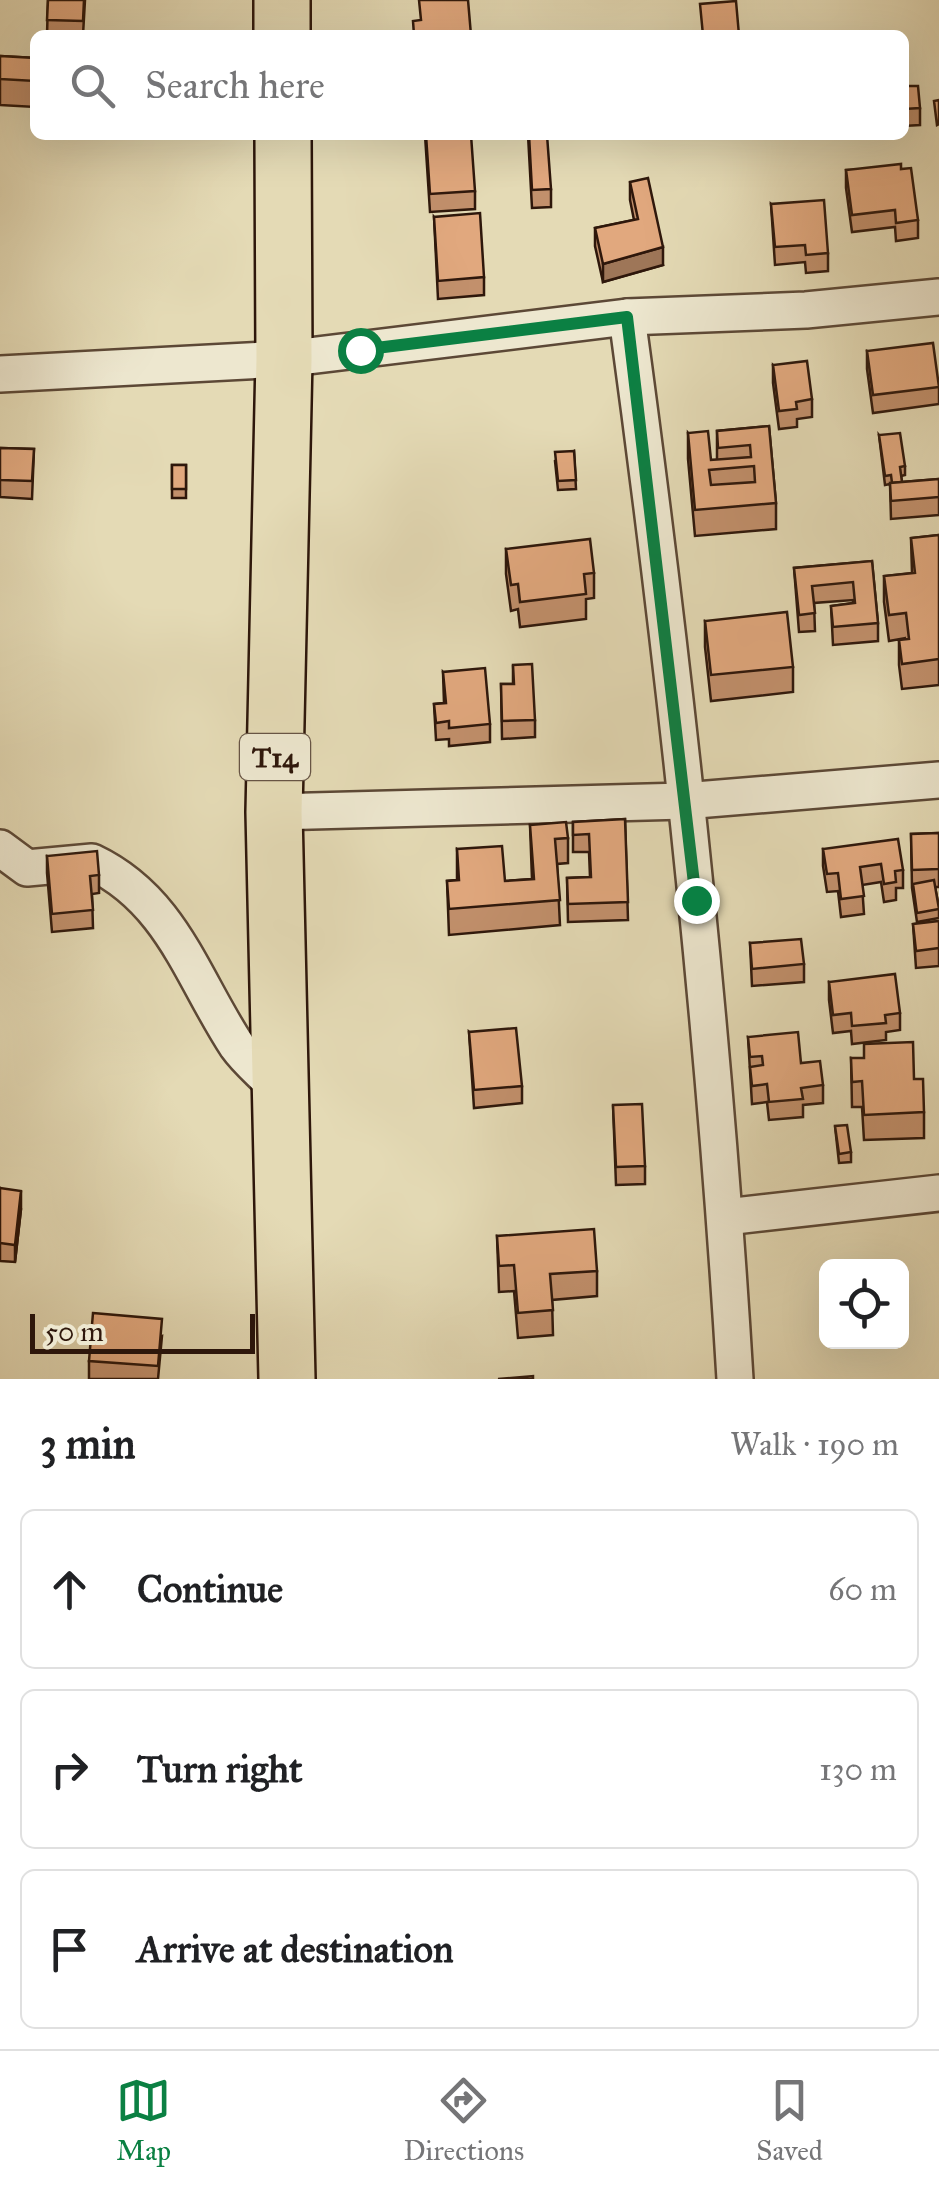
<!DOCTYPE html>
<html lang="en">
<head>
<meta charset="utf-8">
<style>
	:root { --surface:#fff; --page:#f2f2f2; --text:#202124; --muted:#757577; --line:#e0e0e0; --accent:#0b8043 }
	body { margin:0; font-family:"IM FELL Great Primer",serif; background:var(--page); color:var(--text) }
	.controls { position:absolute; right:30px; bottom:30px; display:grid; overflow:hidden; border-radius:15px; box-shadow:0 10px 40px #0002 }
	.controls button { width:90px; height:90px; display:grid; place-items:center; padding:0; border:0; border-bottom:2px solid var(--line); background:var(--surface); color:var(--text); font:50px sans-serif }
	.scale { position:absolute; left:30px; bottom:25px; width:225px; box-sizing:border-box; padding-left:10px; border:5px solid #2e170b; border-top:0; font-size:28px; line-height:35px; white-space:nowrap; color:#2e170b; -webkit-text-stroke:8px #ede7cf; paint-order:stroke }
	.stop { position:absolute; width:30px; height:30px; margin:-22px; border:8px solid #0b8043; border-radius:50%; background:#fff }
	.stop.end { background:#0b8043; border-color:#fff; box-shadow:0 2px 10px #0008 }
	.list { margin:0; padding:0; list-style:none }
	h2 { display:flex; justify-content:space-between; align-items:center; height:130px; margin:0; padding:0 40px; font-size:42px }
	h2 small { font-size:32px; font-weight:400; color:var(--muted) }
	.list li { display:grid; grid-template-columns:65px 1fr auto; gap:30px; align-items:center; box-sizing:border-box; height:160px; margin:0 20px 20px; padding:0 20px; border:2px solid var(--line); border-radius:15px }
	.list b { display:block; font-size:38px; white-space:nowrap }
	.list em { font-size:32px; font-style:normal; color:var(--muted) }
	.icon { flex:none; width:55px; height:55px; fill:none; stroke:currentColor; stroke-width:2; stroke-linecap:round; stroke-linejoin:round }
	.map { position:relative; flex:none; width:939px; height:1379px; overflow:hidden }
	.search { position:absolute; background:var(--surface); box-shadow:0 10px 40px #0002; left:30px; right:30px; top:30px; height:110px; display:flex; align-items:center; gap:25px; box-sizing:border-box; padding:0 35px; border-radius:15px; color:var(--muted); font-size:38px }
	.sheet { height:670px; background:var(--surface) }
	nav { display:flex; justify-content:space-around; align-items:center; box-sizing:border-box; height:140px; border-top:2px solid var(--line); background:var(--surface); font-size:28px; color:var(--muted) }
	nav a { display:grid; justify-items:center; gap:5px }
	nav .on { color:var(--accent) }
	.map>svg:first-child { display:block }
	.lines { fill:none; stroke-linecap:round; stroke-linejoin:round }
	.street-casing { stroke:#5c4836; stroke-width:40 }
	.highway-casing { stroke:#2e170b; stroke-width:60 }
	.street { stroke:#ede7cf; stroke-width:35 }
	.highway { stroke:#e4dab5; stroke-width:55 }
	.wall { fill:#c2906c; stroke:#2e170b; stroke-width:2.5 }
	.shaded-wall { fill:#9e7658; stroke:#2e170b; stroke-width:2.5 }
	.building { fill:#e1a87e; stroke:#2e170b; stroke-width:2.5; fill-rule:evenodd }
	.route { stroke:#0b8043; stroke-width:12 }
	.labels { text-anchor:middle; stroke-width:8; stroke-linejoin:round; paint-order:stroke }
	.shield { fill:#ede7cf; stroke:#675546; stroke-width:2.5 }
	.shield-label { font-size:28px; font-weight:bold; fill:#2e170b }
</style>
</head>
<body>
<div class="map">
<svg width="939" height="1379" viewBox="0 0 939 1379">
	<rect width="100%" height="100%" fill="#e4dab5"/>
	<filter id="stains"><feTurbulence type="fractalNoise" baseFrequency=".002" numOctaves="4"/><feColorMatrix values="0 0 0 0 .2 0 0 0 0 .09 0 0 0 0 .02 0 0 0 .5 -.17"/></filter>
	<radialGradient id="worn" r=".72"><stop offset=".6" stop-color="#630" stop-opacity="0"/><stop offset="1" stop-color="#630" stop-opacity=".3"/></radialGradient>
	<g class="lines">
		<defs>
			<g id="street">
				<path d="M 627,317 C 675,669 714,1024 735,1379"/>
				<path d="M 0,374 L 284,359 L 627,317 L 806,310 L 939,297"/>
				<path d="M 274,812 L 684,801 L 939,780"/>
				<path d="M 0,848 L 27,868 L 92,862 C 172,900 192,978 237,1046 C 249,1063 266,1075 279,1091"/>
				<path d="M 726,1217 L 939,1193"/>
			</g>
			<g id="highway">
				<path d="M 282,0 L 282,35"/>
				<path d="M 283,135 L 284,359 L 274,812 L 287,1379"/>
			</g>
		</defs>
		<use href="#street" class="street-casing"/>
		<use href="#highway" class="highway-casing"/>
		<use href="#street" class="street"/>
		<use href="#highway" class="highway"/>
	</g>
	<g class="wall">
		<path d="M 48,0 L 85,0 L 83,35 L 47,35 Z"/>
		<path d="M 0,56 L 35,58 L 35,107 L 0,105 Z"/>
		<path d="M 904,86 L 920,108 L 920,125 L 904,126 Z"/>
		<path d="M 425,135 L 475,191 L 475,209 L 430,212 Z"/>
		<path d="M 528,135 L 551,189 L 551,207 L 532,208 Z"/>
		<path d="M 901,169 L 918,220 L 918,238 L 896,241 L 895,227 L 852,232 L 846,188 L 846,170 Z"/>
		<path d="M 630,182 L 663,265 L 603,282 L 595,246 L 595,228 L 634,220 L 630,200 Z"/>
		<path d="M 771,204 L 828,253 L 828,271 L 806,273 L 805,262 L 775,265 Z"/>
		<path d="M 434,217 L 484,277 L 484,295 L 438,299 Z"/>
		<path d="M 867,351 L 939,384 L 939,404 L 873,413 L 867,369 Z"/>
		<path d="M 773,365 L 812,399 L 812,417 L 797,419 L 797,427 L 779,429 L 773,383 Z"/>
		<path d="M 769,426 L 776,503 L 776,529 L 695,536 L 688,459 L 688,433 L 711,460 L 717,460 L 717,431 Z"/>
		<path d="M 879,435 L 905,466 L 905,475 L 901,476 L 902,482 L 939,479 L 939,515 L 891,519 L 890,484 L 885,485 Z"/>
		<path d="M 0,448 L 34,449 L 32,499 L 0,497 Z"/>
		<path d="M 574,451 L 576,489 L 558,490 L 555,461 Z"/>
		<rect x="172" y="465" width="14" height="33"/>
		<path d="M 939,535 L 939,685 L 902,689 L 899,665 L 899,640 L 906,638 L 889,641 L 884,602 L 884,576 L 912,573 L 911,538 Z"/>
		<path d="M 506,549 L 594,573 L 594,598 L 586,599 L 586,619 L 520,627 L 518,609 L 511,611 L 506,574 Z"/>
		<path d="M 872,561 L 878,623 L 878,641 L 833,645 L 831,606 L 853,603 L 853,600 L 814,603 L 815,631 L 799,632 L 794,568 Z"/>
		<path d="M 705,621 L 793,667 L 793,692 L 711,701 L 705,647 Z"/>
		<path d="M 513,665 L 535,720 L 535,737 L 502,739 L 501,684 L 513,684 Z"/>
		<path d="M 443,672 L 490,724 L 490,742 L 449,746 L 449,739 L 436,740 L 434,704 L 444,703 Z"/>
		<path d="M 625,819 L 628,920 L 568,922 L 567,878 L 590,877 L 589,852 L 573,852 L 573,822 Z"/>
		<path d="M 530,825 L 568,838 L 568,863 L 557,864 L 560,925 L 449,935 L 447,881 L 457,880 L 457,849 L 505,881 L 532,879 Z"/>
		<path d="M 939,833 L 939,887 L 935,887 L 939,907 L 939,918 L 917,922 L 912,888 L 911,834 Z"/>
		<path d="M 823,849 L 903,870 L 903,888 L 896,888 L 896,900 L 884,902 L 881,882 L 862,885 L 864,914 L 841,917 L 838,891 L 827,892 L 823,866 Z"/>
		<path d="M 47,856 L 99,875 L 99,893 L 92,894 L 93,928 L 52,932 L 47,873 Z"/>
		<path d="M 939,921 L 939,966 L 916,968 L 913,924 Z"/>
		<path d="M 750,943 L 804,964 L 804,982 L 752,986 Z"/>
		<path d="M 829,982 L 900,1013 L 900,1030 L 886,1032 L 886,1040 L 852,1044 L 851,1031 L 833,1033 L 829,1000 Z"/>
		<path d="M 469,1032 L 522,1086 L 522,1103 L 474,1108 Z"/>
		<path d="M 748,1037 L 801,1063 L 823,1085 L 823,1103 L 803,1105 L 803,1117 L 769,1120 L 767,1102 L 752,1104 Z"/>
		<path d="M 851,1058 L 914,1079 L 924,1112 L 924,1138 L 864,1140 L 862,1107 L 852,1107 Z"/>
		<path d="M 613,1105 L 645,1166 L 645,1184 L 616,1185 Z"/>
		<path d="M 835,1126 L 851,1152 L 851,1162 L 839,1163 Z"/>
		<path d="M 0,1188 L 21,1209 L 15,1262 L 0,1261 Z"/>
		<path d="M 497,1236 L 597,1271 L 597,1296 L 552,1300 L 553,1335 L 518,1338 L 514,1291 L 499,1292 Z"/>
		<path d="M 162,1336 L 158,1379 L 89,1379 L 89,1361 Z"/>
	</g>
	<g class="shaded-wall">
		<path d="M 663,247 L 663,265 L 603,282 L 603,264 Z"/>
		<path d="M 21,1191 L 21,1209 L 15,1262 L 15,1245 Z"/>
	</g>
	<g class="building">
		<path d="M 48,0 L 84,0 L 83,21 L 47,20 Z"/>
		<path d="M 419,0 L 468,0 L 471,35 L 414,35 L 413,21 L 421,20 Z"/>
		<path d="M 736,1 L 739,35 L 703,35 L 700,4 Z"/>
		<path d="M 0,56 L 35,58 L 35,81 L 0,79 Z"/>
		<path d="M 904,86 L 918,86 L 920,108 L 904,109 Z"/>
		<path d="M 939,100 L 939,124 L 937,125 L 934,101 Z"/>
		<path d="M 426,135 L 471,135 L 475,191 L 430,194 Z"/>
		<path d="M 529,135 L 547,135 L 551,189 L 532,190 Z"/>
		<path d="M 901,164 L 901,169 L 911,168 L 918,220 L 896,223 L 895,210 L 852,215 L 846,170 Z"/>
		<path d="M 648,178 L 663,247 L 603,264 L 595,228 L 638,219 L 630,182 Z"/>
		<path d="M 824,200 L 828,253 L 806,255 L 805,245 L 775,247 L 771,204 Z"/>
		<path d="M 480,213 L 484,277 L 438,281 L 434,217 Z"/>
		<path d="M 933,343 L 939,387 L 873,395 L 867,351 Z"/>
		<path d="M 807,361 L 812,399 L 796,402 L 797,409 L 779,411 L 773,365 Z"/>
		<path d="M 769,426 L 776,503 L 695,510 L 688,433 L 708,431 L 711,460 L 751,457 L 750,445 L 718,448 L 717,431 ZM 754,466 L 755,482 L 711,485 L 709,470 Z"/>
		<path d="M 900,433 L 905,466 L 900,467 L 902,482 L 892,483 L 891,475 L 885,476 L 879,435 Z"/>
		<path d="M 0,448 L 34,449 L 32,481 L 0,480 Z"/>
		<path d="M 574,451 L 576,480 L 558,481 L 555,452 Z"/>
		<rect x="172" y="465" width="14" height="24"/>
		<path d="M 939,479 L 939,497 L 891,501 L 890,483 Z"/>
		<path d="M 939,535 L 939,659 L 902,664 L 899,640 L 909,639 L 906,613 L 889,615 L 884,576 L 915,573 L 911,538 Z"/>
		<path d="M 590,539 L 594,573 L 584,574 L 586,594 L 520,602 L 518,584 L 511,585 L 506,549 Z"/>
		<path d="M 872,561 L 878,623 L 833,627 L 831,606 L 855,603 L 853,582 L 812,586 L 815,613 L 799,615 L 794,568 Z"/>
		<path d="M 787,612 L 793,667 L 711,675 L 705,621 Z"/>
		<path d="M 532,664 L 535,720 L 502,721 L 501,684 L 514,684 L 513,665 Z"/>
		<path d="M 485,668 L 490,724 L 449,728 L 449,721 L 436,723 L 434,704 L 446,703 L 443,672 Z"/>
		<path d="M 625,819 L 628,902 L 568,904 L 567,878 L 591,877 L 589,834 L 573,835 L 573,822 Z"/>
		<path d="M 566,822 L 568,838 L 555,839 L 560,900 L 449,909 L 447,881 L 459,880 L 457,849 L 502,846 L 505,881 L 534,879 L 530,825 Z"/>
		<path d="M 939,833 L 939,869 L 912,870 L 911,834 Z"/>
		<path d="M 898,839 L 903,870 L 895,871 L 896,882 L 884,884 L 881,864 L 860,867 L 864,896 L 841,899 L 838,873 L 827,874 L 823,849 Z"/>
		<path d="M 97,851 L 99,875 L 90,876 L 93,910 L 52,914 L 47,856 Z"/>
		<path d="M 934,880 L 939,909 L 917,913 L 913,884 Z"/>
		<path d="M 939,921 L 939,948 L 916,951 L 913,924 Z"/>
		<path d="M 801,939 L 804,964 L 752,969 L 750,943 Z"/>
		<path d="M 895,974 L 900,1013 L 885,1015 L 886,1023 L 852,1026 L 851,1013 L 833,1015 L 829,982 Z"/>
		<path d="M 516,1028 L 522,1086 L 474,1090 L 469,1032 Z"/>
		<path d="M 798,1032 L 801,1063 L 820,1061 L 823,1085 L 801,1088 L 803,1099 L 769,1102 L 767,1084 L 752,1086 L 750,1067 L 763,1065 L 762,1056 L 750,1057 L 748,1037 Z"/>
		<path d="M 913,1042 L 914,1079 L 923,1079 L 924,1112 L 864,1115 L 862,1081 L 852,1082 L 851,1058 L 864,1058 L 864,1044 Z"/>
		<path d="M 642,1104 L 645,1166 L 616,1167 L 613,1105 Z"/>
		<path d="M 847,1125 L 851,1152 L 839,1154 L 835,1126 Z"/>
		<path d="M 0,1188 L 21,1191 L 15,1245 L 0,1243 Z"/>
		<path d="M 594,1229 L 597,1271 L 550,1274 L 553,1310 L 518,1313 L 514,1265 L 499,1266 L 497,1236 Z"/>
		<path d="M 93,1313 L 162,1319 L 158,1366 L 89,1361 Z"/>
		<path d="M 533,1376 L 533,1379 L 498,1379 Z"/>
	</g>
	<g class="lines">
		<path class="route" d="M 360,350 L 627,317 L 696,900"/>
	</g>
	<g class="labels">
		<rect class="shield" x="240" y="734" width="70" height="46" rx="8"/>
		<g class="shield-label">
			<text x="275" y="767">T14</text>
		</g>
	</g>
	<rect width="100%" height="100%" filter="url(#stains)"/>
	<rect width="100%" height="100%" fill="url(#worn)"/>
</svg>
<div class="controls">
<button><svg class="icon" aria-label="locate" viewBox="0 0 24 24"><circle cx="12" cy="12" r="6"/><path d="M12 2v4M12 18v4M2 12h4M18 12h4"/></svg></button>
</div>
<div class="scale">50 m</div>
<div class="stop" style="left:360px;top:350px"></div>
<div class="stop end" style="left:696px;top:900px"></div>
<div class="search"><svg class="icon" aria-label="search" viewBox="0 0 24 24"><circle cx="10" cy="10" r="6"/><path d="M15 15l6 6"/></svg>Search here</div>
</div>
<section class="sheet">
<h2>3 min<small>Walk · 190 m</small></h2>
<ul class="list">
<li><svg class="icon" aria-label="ahead" viewBox="0 0 24 24"><path d="M12 20V5M6 11l6-6 6 6"/></svg><div><b>Continue</b></div><em>60 m</em></li>
<li><svg class="icon" aria-label="right" viewBox="0 0 24 24"><path d="M7 20v-9h11M14 6l5 5-5 5"/></svg><div><b>Turn right</b></div><em>130 m</em></li>
<li><svg class="icon" aria-label="arrive" viewBox="0 0 24 24"><path d="M6 21V4h12l-3 4 3 4H6"/></svg><div><b>Arrive at destination</b></div></li>
</ul>
</section>
<nav>
<a class="on"><svg class="icon" aria-label="map" viewBox="0 0 24 24"><path d="M3 6l6-2 6 2 6-2v14l-6 2-6-2-6 2zM9 4v14M15 6v14"/></svg>Map</a>
<a><svg class="icon" aria-label="directions" viewBox="0 0 24 24"><path d="M12 3l9 9-9 9-9-9zM9 14v-3h6M13 9l2 2-2 2"/></svg>Directions</a>
<a><svg class="icon" aria-label="saved" viewBox="0 0 24 24"><path d="M7 4h10v16l-5-4-5 4z"/></svg>Saved</a>
</nav>
</body>
</html>
